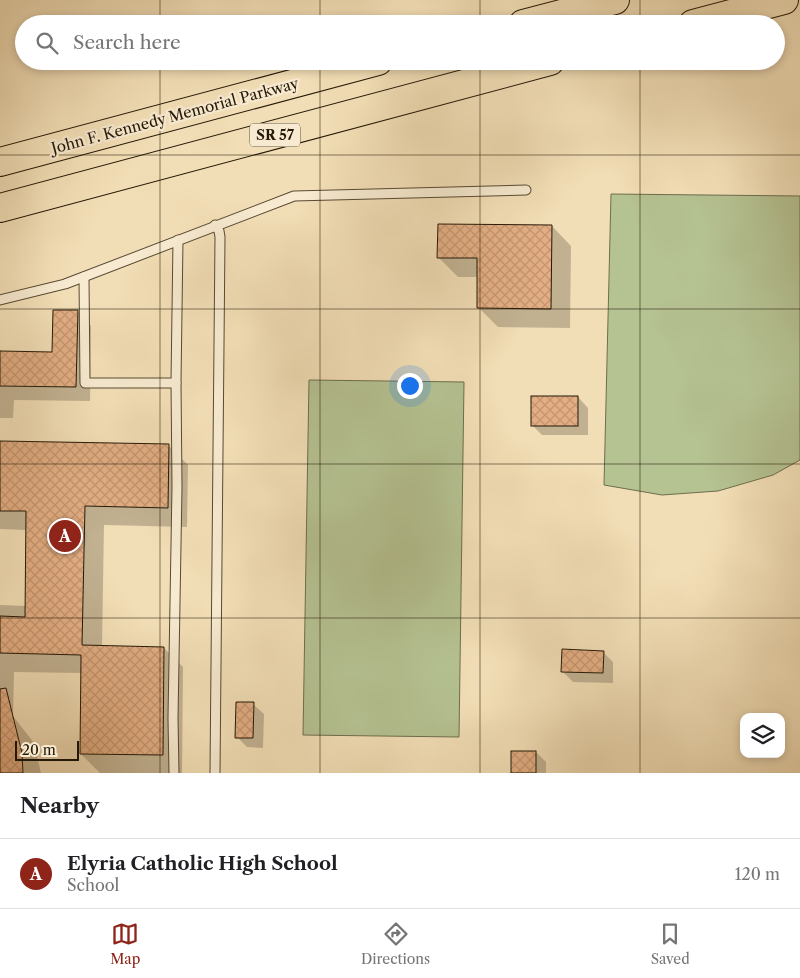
<!DOCTYPE html>
<html lang="en">
<head>
<meta charset="utf-8">
<style>
	:root { --surface:#fff; --page:#f2f2f2; --text:#202124; --muted:#757577; --line:#e0e0e0; --accent:#8f2418 }
	body { margin:0; font-family:"Libre Caslon Text",serif; background:var(--page); color:var(--text) }
	.controls { position:absolute; right:15px; bottom:15px; display:grid; overflow:hidden; border-radius:10px; box-shadow:0 2px 8px #0003 }
	.controls button { width:45px; height:45px; display:grid; place-items:center; padding:0; border:0; border-bottom:1px solid var(--line); background:var(--surface); color:var(--text); font:25px sans-serif }
	.scale { position:absolute; left:15px; bottom:12px; width:64px; box-sizing:border-box; padding-left:5px; border:2px solid #251907; border-top:0; font-size:14px; line-height:18px; white-space:nowrap; color:#251907; -webkit-text-stroke:4px #f7ead0; paint-order:stroke }
	.you { position:absolute; left:409px; top:385px; width:18px; height:18px; margin:-12px; border:4px solid #fff; border-radius:50%; background:#1a73e8; box-shadow:0 0 0 8px #1a73e833 }
	.badge { display:grid; place-items:center; width:32px; height:32px; border-radius:50%; background:var(--accent); color:#fff; font-size:16px; font-weight:700 }
	.pin { position:absolute; translate:-50% -50%; border:2px solid #fff; box-shadow:0 1px 5px #0006 }
	.list { margin:0; padding:0; list-style:none }
	h2 { display:flex; justify-content:space-between; align-items:center; height:65px; margin:0; padding:0 20px; font-size:21px }
	h2 small { font-size:16px; font-weight:400; color:var(--muted) }
	.list li { display:grid; grid-template-columns:32px 1fr auto; gap:15px; align-items:center; box-sizing:border-box; height:70px; padding:0 20px; border-top:1px solid var(--line) }
	.list b { display:block; font-size:19px; white-space:nowrap }
	.list p { margin:0; font-size:16px; white-space:nowrap; color:var(--muted) }
	.list em { font-size:16px; font-style:normal; color:var(--muted) }
	.icon { flex:none; width:28px; height:28px; fill:none; stroke:currentColor; stroke-width:2; stroke-linecap:round; stroke-linejoin:round }
	.map { position:relative; flex:none; width:800px; height:773px; overflow:hidden }
	.search { position:absolute; background:var(--surface); box-shadow:0 2px 8px #0003; left:15px; right:15px; top:15px; height:55px; display:flex; align-items:center; gap:12px; box-sizing:border-box; padding:0 18px; border-radius:28px; color:var(--muted); font-size:19px }
	.sheet { height:135px; background:var(--surface) }
	nav { display:flex; justify-content:space-around; align-items:center; box-sizing:border-box; height:70px; border-top:1px solid var(--line); background:var(--surface); font-size:14px; color:var(--muted) }
	nav a { display:grid; justify-items:center; gap:2px }
	nav .on { color:var(--accent) }
	.map>svg:first-child { display:block }
	.pitch { fill:#b5c292; stroke:#6d6e4c }
	.shadow { fill:#0003 }
	.building { fill:url(#building-cross-hatch); stroke:#251907 }
	.lines { fill:none; stroke-linecap:round; stroke-linejoin:round }
	.service-casing { stroke:#584a33; stroke-width:11 }
	.trunk-casing { stroke:#251907; stroke-width:30 }
	.service { stroke:#f7ead0; stroke-width:9 }
	.trunk { stroke:#f2deb6; stroke-width:28 }
	.grid { fill:none; stroke:#251907; stroke-width:1; stroke-opacity:0.55 }
	.labels { text-anchor:middle; stroke-width:4.5; stroke-linejoin:round; paint-order:stroke }
	.shield { fill:#f7ead0; stroke:#645843; stroke-width:1 }
	.shield-label { font-size:14px; font-weight:bold; fill:#251907 }
	.street-label { font-size:15px; fill:#251907; stroke:#f7ead0 }
</style>
</head>
<body>
<div class="map">
<svg width="800" height="773" viewBox="0 0 800 773">
	<defs>
		<pattern id="building-cross-hatch" width="8" height="8" patternUnits="userSpaceOnUse" patternTransform="scale(1.25)"><rect width="8" height="8" fill="#e3ae83"/><path d="M0 0l8 8M0 8l8-8" fill="none" stroke="#c39570"/></pattern>
	</defs>
	<rect width="100%" height="100%" fill="#f2deb6"/>
	<filter id="stains"><feTurbulence type="fractalNoise" baseFrequency=".004" numOctaves="4"/><feColorMatrix values="0 0 0 0 .2 0 0 0 0 .09 0 0 0 0 .02 0 0 0 .5 -.17"/></filter>
	<radialGradient id="worn" r=".72"><stop offset=".6" stop-color="#630" stop-opacity="0"/><stop offset="1" stop-color="#630" stop-opacity=".3"/></radialGradient>
	<g class="pitch">
		<path d="M 611,194 L 800,196 L 800,460 L 773,475 L 718,491 L 662,495 L 604,485 Z"/>
		<path d="M 309,380 L 464,382 L 459,737 L 303,735 Z"/>
	</g>
	<g class="shadow">
		<path d="M 552,226 L 571,246 L 570,328 L 498,327 L 478,307 L 478,277 L 458,277 L 438,257 Z"/>
		<path d="M 77,311 L 91,326 L 90,401 L 14,400 L 13,418 L 0,418 L 0,350 L 2,352 L 53,353 Z"/>
		<path d="M 578,397 L 588,408 L 588,435 L 542,435 L 532,425 Z"/>
		<path d="M 0,443 L 168,445 L 188,465 L 187,527 L 104,525 L 102,647 L 164,648 L 183,667 L 182,773 L 100,773 L 81,754 L 82,673 L 14,672 L 13,716 L 34,743 L 41,773 L 0,773 L 0,605 L 26,606 L 27,530 L 0,529 Z"/>
		<path d="M 603,652 L 613,662 L 613,683 L 573,682 L 563,672 Z"/>
		<path d="M 253,704 L 264,714 L 263,748 L 247,747 L 237,737 Z"/>
		<path d="M 536,752 L 546,762 L 546,773 L 512,773 Z"/>
	</g>
	<g class="building">
		<path d="M 438,224 L 552,225 L 551,309 L 477,308 L 477,258 L 437,258 Z"/>
		<path d="M 53,310 L 78,310 L 76,387 L 0,386 L 0,351 L 52,352 Z"/>
		<rect x="531" y="396" width="47" height="30"/>
		<path d="M 0,441 L 169,444 L 168,508 L 85,506 L 82,645 L 164,647 L 163,755 L 80,754 L 81,655 L 0,653 L 0,616 L 25,617 L 26,511 L 0,511 Z"/>
		<path d="M 562,649 L 604,651 L 603,673 L 561,672 Z"/>
		<path d="M 6,688 L 22,753 L 23,773 L 0,773 L 0,689 Z"/>
		<path d="M 236,702 L 254,702 L 253,738 L 235,738 Z"/>
		<rect x="511" y="751" width="25" height="22"/>
	</g>
	<g class="lines">
		<defs>
			<g id="service">
				<path d="M 215,225 L 219,231 L 220,237 L 215,773"/>
				<path d="M 84,277 L 85,383 L 176,383 L 178,240"/>
				<path d="M 0,300 L 65,284 L 294,196 L 526,190"/>
				<path d="M 174,773 L 173,718 L 177,487 L 176,383"/>
			</g>
			<g id="trunk">
				<path d="M 523,24 L 615,0"/>
				<path d="M 693,24 L 784,0"/>
				<path d="M 0,162 L 378,61"/>
				<path d="M 0,208 L 550,61"/>
			</g>
		</defs>
		<use href="#service" class="service-casing"/>
		<use href="#trunk" class="trunk-casing"/>
		<use href="#service" class="service"/>
		<use href="#trunk" class="trunk"/>
	</g>
	<path class="grid" d="M 160,0 L 160,24M 320,0 L 320,24M 480,0 L 480,24M 640,0 L 640,24M 160,61 L 160,773M 320,61 L 320,773M 480,61 L 480,773M 640,61 L 640,773M 0,155 L 800,155M 0,309 L 800,309M 0,464 L 800,464M 0,618 L 800,618"/>
	<g class="labels">
		<rect class="shield" x="250" y="123.5" width="50" height="23" rx="4"/>
		<g class="shield-label">
			<text x="275" y="140">SR 57</text>
		</g>
		<g class="street-label">
			<text transform="translate(175 116) rotate(-15)" y="5">John F. Kennedy Memorial Parkway</text>
		</g>
	</g>
	<rect width="100%" height="100%" filter="url(#stains)"/>
	<rect width="100%" height="100%" fill="url(#worn)"/>
</svg>
<div class="controls">
<button><svg class="icon" aria-label="layers" viewBox="0 0 24 24"><path d="M12 4l9 5-9 5-9-5zM3 14l9 5 9-5"/></svg></button>
</div>
<div class="scale">20 m</div>
<div class="you"></div>
<div class="pin badge" style="left:65px;top:536px">A</div>
<div class="search"><svg class="icon" aria-label="search" viewBox="0 0 24 24"><circle cx="10" cy="10" r="6"/><path d="M15 15l6 6"/></svg>Search here</div>
</div>
<section class="sheet">
<h2>Nearby<small></small></h2>
<ul class="list">
<li><span class="badge">A</span><div><b>Elyria Catholic High School</b><p>School</p></div><em>120 m</em></li>
</ul>
</section>
<nav>
<a class="on"><svg class="icon" aria-label="map" viewBox="0 0 24 24"><path d="M3 6l6-2 6 2 6-2v14l-6 2-6-2-6 2zM9 4v14M15 6v14"/></svg>Map</a>
<a><svg class="icon" aria-label="directions" viewBox="0 0 24 24"><path d="M12 3l9 9-9 9-9-9zM9 14v-3h6M13 9l2 2-2 2"/></svg>Directions</a>
<a><svg class="icon" aria-label="saved" viewBox="0 0 24 24"><path d="M7 4h10v16l-5-4-5 4z"/></svg>Saved</a>
</nav>
</body>
</html>
